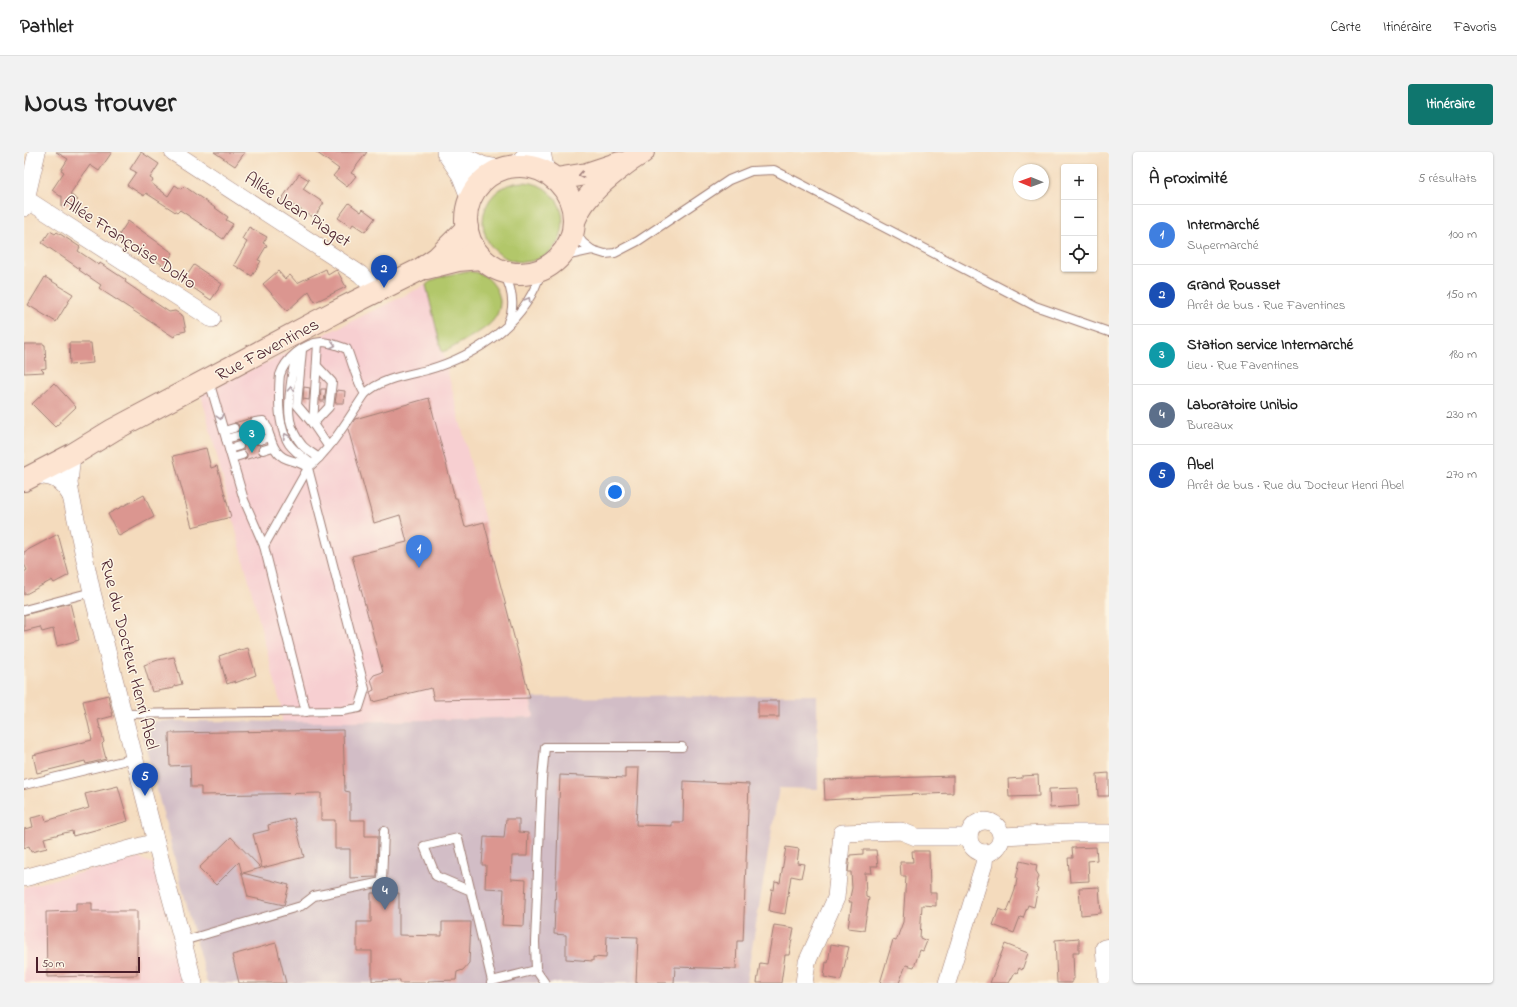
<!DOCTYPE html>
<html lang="fr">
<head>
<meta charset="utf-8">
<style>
	:root { --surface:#fff; --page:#f2f2f2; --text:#222; --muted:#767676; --line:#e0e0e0; --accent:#0f766e }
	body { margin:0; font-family:"Indie Flower",sans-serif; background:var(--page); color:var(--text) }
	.controls { position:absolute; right:12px; top:12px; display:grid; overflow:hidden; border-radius:4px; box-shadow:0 1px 3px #0004 }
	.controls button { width:36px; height:36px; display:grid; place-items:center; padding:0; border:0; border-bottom:1px solid var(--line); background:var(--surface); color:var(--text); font:20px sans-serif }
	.compass { position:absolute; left:989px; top:12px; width:36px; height:36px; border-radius:50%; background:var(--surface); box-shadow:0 1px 3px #0004; rotate:271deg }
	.scale { position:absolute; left:12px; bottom:10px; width:104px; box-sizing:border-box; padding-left:4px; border:2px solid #4a1f2b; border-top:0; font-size:11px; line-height:14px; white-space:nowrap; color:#4a1f2b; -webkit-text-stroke:3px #fcf5e5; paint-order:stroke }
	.you { position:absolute; left:591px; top:340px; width:14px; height:14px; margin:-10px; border:3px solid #fff; border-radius:50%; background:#1a73e8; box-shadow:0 0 0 6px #1a73e833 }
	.badge { display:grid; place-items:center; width:26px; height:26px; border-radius:50%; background:var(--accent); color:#fff; font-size:13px; font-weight:700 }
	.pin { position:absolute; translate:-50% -33px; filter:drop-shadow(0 1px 2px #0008) }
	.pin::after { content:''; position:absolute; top:21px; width:14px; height:12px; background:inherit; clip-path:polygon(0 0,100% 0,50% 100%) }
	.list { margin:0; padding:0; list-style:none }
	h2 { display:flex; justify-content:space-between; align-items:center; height:52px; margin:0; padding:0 16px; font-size:17px }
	h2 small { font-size:13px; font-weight:400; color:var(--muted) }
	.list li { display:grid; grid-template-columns:26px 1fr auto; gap:12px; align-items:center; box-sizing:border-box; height:60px; padding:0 16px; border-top:1px solid var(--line) }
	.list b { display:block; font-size:15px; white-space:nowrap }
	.list p { margin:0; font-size:13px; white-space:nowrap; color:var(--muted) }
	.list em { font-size:13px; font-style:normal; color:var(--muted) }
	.icon { flex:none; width:22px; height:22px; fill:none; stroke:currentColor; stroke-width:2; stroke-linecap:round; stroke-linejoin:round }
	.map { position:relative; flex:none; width:1085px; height:831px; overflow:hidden; border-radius:4px }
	header { display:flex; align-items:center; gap:24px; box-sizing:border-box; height:56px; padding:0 20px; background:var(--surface); border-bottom:1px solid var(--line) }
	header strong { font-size:19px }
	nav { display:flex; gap:22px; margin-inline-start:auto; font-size:14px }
	.intro { display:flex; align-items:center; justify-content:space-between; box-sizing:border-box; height:96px; padding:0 24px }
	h1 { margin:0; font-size:28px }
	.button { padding:10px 18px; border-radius:4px; background:var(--accent); color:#fff; font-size:14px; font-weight:700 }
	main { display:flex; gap:24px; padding:0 24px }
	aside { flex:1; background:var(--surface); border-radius:4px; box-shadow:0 1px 3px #0004 }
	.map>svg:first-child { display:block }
	.built { fill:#f7cfd1 }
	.industrial { fill:#d2bdc6 }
	.green { fill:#b2c76b; stroke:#7e734b }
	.building { fill:#db9690 }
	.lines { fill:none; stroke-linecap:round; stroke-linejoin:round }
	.service-casing { stroke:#9f7d74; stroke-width:10 }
	.minor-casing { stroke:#9f7d74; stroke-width:18 }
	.tertiary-casing { stroke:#9f7d74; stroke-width:22 }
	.secondary-casing { stroke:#9f7d74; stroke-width:24 }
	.service { stroke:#fff; stroke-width:8 }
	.minor { stroke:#fff; stroke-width:17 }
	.tertiary { stroke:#fff; stroke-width:21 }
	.secondary { stroke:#fde4d1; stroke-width:22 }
	.oneway { stroke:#a4827e }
	.oneway2 { stroke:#ae9aa0 }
	.labels { text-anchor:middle; stroke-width:3; stroke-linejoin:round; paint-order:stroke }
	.street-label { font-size:18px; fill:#4a1f2b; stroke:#fcf5e5 }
</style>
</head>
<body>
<header>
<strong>Pathlet</strong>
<nav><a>Carte</a><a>Itinéraire</a><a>Favoris</a></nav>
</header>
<div class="intro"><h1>Nous trouver</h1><a class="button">Itinéraire</a></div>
<main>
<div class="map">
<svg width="1085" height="831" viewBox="0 0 1085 831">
	<rect width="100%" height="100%" fill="#fcf5e5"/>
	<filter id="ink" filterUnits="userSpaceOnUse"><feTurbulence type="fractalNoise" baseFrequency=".025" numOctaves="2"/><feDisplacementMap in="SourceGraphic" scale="8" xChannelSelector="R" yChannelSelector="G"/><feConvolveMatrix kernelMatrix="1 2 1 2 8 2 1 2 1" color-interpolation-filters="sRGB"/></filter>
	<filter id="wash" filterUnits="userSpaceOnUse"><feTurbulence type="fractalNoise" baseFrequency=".012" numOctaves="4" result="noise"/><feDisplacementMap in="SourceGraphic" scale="16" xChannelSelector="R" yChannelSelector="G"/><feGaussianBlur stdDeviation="0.9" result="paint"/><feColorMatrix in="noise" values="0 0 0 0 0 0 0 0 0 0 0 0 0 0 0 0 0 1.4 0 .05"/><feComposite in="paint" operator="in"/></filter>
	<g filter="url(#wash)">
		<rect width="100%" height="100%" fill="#f4dbbd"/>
		<g class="built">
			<path d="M 402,133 L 510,565 L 327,570 L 258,570 L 257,554 L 177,242 Z"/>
			<path d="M 114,706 L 130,712 L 161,831 L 0,831 L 0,735 Z"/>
		</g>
		<path class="industrial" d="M 793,543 L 794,637 L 755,636 L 722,831 L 183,831 L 118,581 L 132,569 L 327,570 L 510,565 L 506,546 Z"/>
		<g class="green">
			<circle cx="499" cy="70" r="40"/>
			<path d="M 443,119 C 454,120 463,123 469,132 C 474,138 475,143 476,149 C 476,170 458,178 443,187 C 434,192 428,197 418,200 L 402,133 C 411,124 430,122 443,119 Z"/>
		</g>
		<g id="blocks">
			<g class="building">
				<path d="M 32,0 L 88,0 L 75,19 L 66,13 L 46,42 L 54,48 L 38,55 L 38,44 L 36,44 L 28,38 L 40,20 L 37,18 L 44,7 Z"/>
				<path d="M 117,0 L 135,12 L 126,26 L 129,28 L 127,31 L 144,44 L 151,33 L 157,37 L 160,34 L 204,65 L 202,68 L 209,72 L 199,87 L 156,58 L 153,61 L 122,41 L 120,44 L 103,33 L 112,20 L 106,17 Z"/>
				<path d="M 190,0 L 221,0 L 211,14 Z"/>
				<path d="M 292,0 L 343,0 L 327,21 L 332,24 L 323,35 L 309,24 L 315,17 Z"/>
				<path d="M 275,22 L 285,28 L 279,37 L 300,51 L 291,64 L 287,64 L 269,53 L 265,58 L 255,51 Z"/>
				<path d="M 325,51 L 337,60 L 339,57 L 351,66 L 341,80 L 329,72 L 327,75 L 314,66 Z"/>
				<path d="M 104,69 L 149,101 L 140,114 L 104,91 L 103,92 L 93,86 Z"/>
				<path d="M 225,75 L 243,85 L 239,91 L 243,93 L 234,108 L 237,109 L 228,124 L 210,113 L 223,90 L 218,87 Z"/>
				<path d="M 26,79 L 31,82 L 33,80 L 56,95 L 54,99 L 75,113 L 76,111 L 102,128 L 101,130 L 145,160 L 151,159 L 159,164 L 162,179 L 153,181 L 150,185 L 82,141 L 75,136 L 77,133 L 55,118 L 56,117 L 18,91 Z"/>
				<path d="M 170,113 L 198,132 L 187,148 L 159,129 Z"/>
				<path d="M 302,117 L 304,123 L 312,118 L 314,120 L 322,135 L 291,150 L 285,139 L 263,159 L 239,132 L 254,119 L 261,127 L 266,123 L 273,131 Z"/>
				<path d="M 21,125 L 49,142 L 32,170 L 4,153 Z"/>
				<path d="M 45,191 L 67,191 L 69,211 L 46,213 Z"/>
				<path d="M 0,192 L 20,192 L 20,193 L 21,193 L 22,216 L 17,217 L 20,220 L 0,221 Z"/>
				<path d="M 30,231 L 52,255 L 31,275 L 8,252 Z"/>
				<path d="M 280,235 L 286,236 L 285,248 L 279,247 Z"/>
				<path d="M 297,237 L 302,237 L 300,249 L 296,249 Z"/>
				<path d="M 313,238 L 321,239 L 320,251 L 311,251 Z"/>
				<path d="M 405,246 L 431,346 L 433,346 L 441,375 L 460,370 L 506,546 L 410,548 L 407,536 L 349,550 L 346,540 L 350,538 L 347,527 L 350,523 L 359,520 L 328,404 L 383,390 L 376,363 L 350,371 L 324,277 L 331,267 Z"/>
				<path d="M 228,266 L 226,270 L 229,275 L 228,280 L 232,284 L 231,287 L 232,292 L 236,293 L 234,299 L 237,303 L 220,308 L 223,305 L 223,302 L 219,298 L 220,292 L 216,289 L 218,286 L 218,282 L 215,279 L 215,275 L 214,272 L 210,271 Z"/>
				<path d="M 182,296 L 187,316 L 193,314 L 207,365 L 168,375 L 149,304 Z"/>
				<path d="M 120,343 L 130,365 L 95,384 L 84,362 Z"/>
				<path d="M 34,382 L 45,423 L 30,431 L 28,428 L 0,443 L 0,420 L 3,418 L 0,412 L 0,400 Z"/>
				<path d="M 46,451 L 55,488 L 33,494 L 29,477 L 18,480 L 16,475 L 0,479 L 0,463 Z"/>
				<path d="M 224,496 L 232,523 L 211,531 L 211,529 L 203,532 L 195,504 L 215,497 L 216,498 Z"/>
				<path d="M 150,505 L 158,532 L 150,534 L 150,536 L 128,540 L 120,513 L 134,508 Z"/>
				<path d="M 84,543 L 89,564 L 74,568 L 80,590 L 78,592 L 82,607 L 62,612 L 61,609 L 13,621 L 9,603 L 68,588 L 59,549 Z"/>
				<rect x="734" y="549" width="21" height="16"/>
				<path d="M 319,578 L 321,639 L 326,640 L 326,668 L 341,668 L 341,684 L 354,684 L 353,725 L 326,726 L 326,697 L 311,697 L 311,668 L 297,668 L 297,641 L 177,643 L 177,635 L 167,635 L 166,613 L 146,614 L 145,581 Z"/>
				<path d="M 601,616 L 615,616 L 612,673 L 648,674 L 648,670 L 659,670 L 660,629 L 725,632 L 719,789 L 713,789 L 712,817 L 651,815 L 650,831 L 612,831 L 614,785 L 583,784 L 582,806 L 569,805 L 569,809 L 542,807 L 542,783 L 530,782 L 536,623 L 601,626 Z"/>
				<path d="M 1085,621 L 1085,644 L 1074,644 L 1073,622 Z"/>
				<path d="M 1014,623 L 1015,644 L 985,645 L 984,627 L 998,626 L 998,624 Z"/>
				<path d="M 929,624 L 929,641 L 877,643 L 838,645 L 838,646 L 801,648 L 800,628 Z"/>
				<path d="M 94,634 L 104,669 L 49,684 L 48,679 L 20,686 L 23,696 L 7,700 L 5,694 L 0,696 L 0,677 L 9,675 L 7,666 L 20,663 L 22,669 L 65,656 L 61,642 Z"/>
				<path d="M 1054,636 L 1055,654 L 1026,656 L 1025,637 Z"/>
				<path d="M 270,666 L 280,705 L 238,716 L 229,682 L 245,678 L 244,673 Z"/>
				<path d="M 482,667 L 495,667 L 495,680 L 504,681 L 503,704 L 488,704 L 487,727 L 502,728 L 500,774 L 478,773 L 480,737 L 461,736 L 462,713 L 458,713 L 460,685 L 480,686 Z"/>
				<path d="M 207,685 L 237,716 L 219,721 L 265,733 L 260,753 L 224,745 L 215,710 L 192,733 L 175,716 Z"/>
				<path d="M 762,695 L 775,697 L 773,711 L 780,712 L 777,726 L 767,724 L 761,762 L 745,759 L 748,737 L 750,738 L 751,730 L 756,731 Z"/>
				<path d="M 1072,695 L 1073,708 L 1064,709 L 1065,729 L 1046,730 L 1044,706 L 1049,706 L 1048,696 Z"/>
				<path d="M 839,698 L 852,698 L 854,714 L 847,714 L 848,721 L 841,721 L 842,745 L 845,746 L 840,778 L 824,776 L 828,750 L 825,750 L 828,736 L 827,720 L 824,720 L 826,703 L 839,702 Z"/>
				<path d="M 888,699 L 905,699 L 906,741 L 912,741 L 912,754 L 898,753 L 896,786 L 903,789 L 899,799 L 896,798 L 890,815 L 882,813 L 875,831 L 856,831 L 869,788 L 872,789 L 879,770 L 882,724 L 877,724 L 876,710 L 889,710 Z"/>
				<path d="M 996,709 L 1013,713 L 1012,719 L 1015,724 L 1012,735 L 1014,736 L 1010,755 L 1004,753 L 999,766 L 996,765 L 990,781 L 969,773 L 975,757 L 983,760 L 991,738 L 993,727 L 992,726 Z"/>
				<path d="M 1075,735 L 1077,761 L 1057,763 L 1055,736 Z"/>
				<path d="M 347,741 L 375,741 L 375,783 L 418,784 L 418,770 L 447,770 L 445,811 L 439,818 L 433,820 L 432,828 L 404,829 L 404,831 L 376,831 L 376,828 L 348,829 L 348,799 L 333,799 L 333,770 L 347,770 Z"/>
				<path d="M 52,751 L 68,751 L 68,759 L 113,759 L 113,823 L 23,825 L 22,760 L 52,759 Z"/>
				<path d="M 750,773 L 770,776 L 765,803 L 761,803 L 757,831 L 733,831 L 736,811 L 743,812 Z"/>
				<path d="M 1055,786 L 1055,800 L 1049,800 L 1050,827 L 1048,827 L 1048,831 L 1033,831 L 1031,788 Z"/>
				<path d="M 252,791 L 262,831 L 215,831 L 208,803 Z"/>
				<path d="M 807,792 L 825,795 L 817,828 L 800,825 L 802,810 L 804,811 Z"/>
				<path d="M 981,792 L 1004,801 L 998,818 L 995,816 L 993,821 L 991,820 L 985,831 L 966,831 Z"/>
			</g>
		</g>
	</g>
	<g filter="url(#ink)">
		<use href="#blocks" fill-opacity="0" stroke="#9f7d74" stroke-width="1"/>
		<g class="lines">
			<defs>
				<g id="service">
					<path d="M 550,79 L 559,91 L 568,98"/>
					<path d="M 536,105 L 568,98 L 581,102 L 591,101 L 614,89 L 705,28 L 727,19 L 750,18 L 1011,154 L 1085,180"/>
					<path d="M 479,120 C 488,136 492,153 484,170"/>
					<path d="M 278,198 L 273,253 L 289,272 L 304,294"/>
					<path d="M 273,201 C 268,216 263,253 266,268 C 268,277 272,286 278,293 C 282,298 290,302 295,306"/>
					<path d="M 185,229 L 220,348 L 240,394 L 282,560"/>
					<path d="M 231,270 L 239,269 L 241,271 C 247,284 248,302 263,307 C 271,310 277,310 284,316 L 240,394"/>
					<path d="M 289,272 L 294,191"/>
					<path d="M 289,272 L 305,255 L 308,230 L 293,214"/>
					<path d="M 200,279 L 210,276"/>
					<path d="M 233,279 L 244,276"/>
					<path d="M 202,287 L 213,284"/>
					<path d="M 236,288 L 246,285"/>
					<path d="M 205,297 L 215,294"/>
					<path d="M 239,298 L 249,295"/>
					<path d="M 208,306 L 218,303"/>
					<path d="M 288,312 C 280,306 271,300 265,292 C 257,279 255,262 255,247 C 255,240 255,230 256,223 C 261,207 280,191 297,190 C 306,190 315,194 323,197 C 329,212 332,228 341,242"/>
					<path d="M 0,458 L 68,440"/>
					<path d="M 100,562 L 318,559 L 335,556 L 341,537 L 284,316 C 308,296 324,267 341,242 C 356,227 383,223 403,218 C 452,204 503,170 517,119"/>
					<path d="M 0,633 L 111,606"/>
					<path d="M 447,739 L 412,724 L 400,694 L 434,686 L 468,829 L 467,831"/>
					<path d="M 159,789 L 277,754 L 290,744 L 358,730 L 360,679"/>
					<path d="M 512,818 L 521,831"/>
					<path d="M 468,829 L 512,818 L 511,790 L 518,627 L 521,595 L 658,595"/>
				</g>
				<g id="minor">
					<path d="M 149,0 L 336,122 L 353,139"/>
					<path d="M 518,0 L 522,20"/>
					<path d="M 491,14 L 504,0"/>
					<path d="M 2,47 L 188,167"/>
					<path d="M 0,56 L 13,0"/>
					<path d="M 48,303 L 45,331 L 47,344 L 68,440 L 136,706 L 170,831"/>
					<path d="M 9,323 C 29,324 36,326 47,344"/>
					<circle cx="961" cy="685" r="16"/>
					<path d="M 978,684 L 1046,681 L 1085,681"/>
					<path d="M 0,726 L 132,690"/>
					<path d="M 780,831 L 783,810 L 812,746 L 818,681 L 877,679 L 892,685 L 945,685"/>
					<path d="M 923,831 L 960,712 L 961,701"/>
					<path d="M 1083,831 L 1080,796 L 1085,795"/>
				</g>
				<g id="tertiary">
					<path d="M 423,0 L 438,22 L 447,45"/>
					<path d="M 427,0 L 458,15 L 474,18"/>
				</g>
				<g id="secondary">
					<circle cx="496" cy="68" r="54"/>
					<path d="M 532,27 L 563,22 L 596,11"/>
					<path d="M 551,67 C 554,60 558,53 562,48 C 575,31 601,11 619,0"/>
					<path d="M 402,116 L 434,108 L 457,106"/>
					<path d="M 0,328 L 48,303 L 89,278 L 311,160 L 397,117 L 413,106 L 443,76"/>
				</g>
			</defs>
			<use href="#service" class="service-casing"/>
			<use href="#minor" class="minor-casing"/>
			<use href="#tertiary" class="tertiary-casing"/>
			<use href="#secondary" class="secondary-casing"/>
			<use href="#service" class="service"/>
			<use href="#minor" class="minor"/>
			<use href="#tertiary" class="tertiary"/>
			<use href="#secondary" class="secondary"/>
		</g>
		<defs><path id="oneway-chevron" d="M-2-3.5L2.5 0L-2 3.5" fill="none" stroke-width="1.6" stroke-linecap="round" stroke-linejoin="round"/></defs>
		<use class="oneway" href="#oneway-chevron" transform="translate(557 23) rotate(169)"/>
		<g class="oneway2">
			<use href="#oneway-chevron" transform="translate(504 148) rotate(-59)"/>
			<use href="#oneway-chevron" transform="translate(309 193) rotate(14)"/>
			<use href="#oneway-chevron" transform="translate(267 237) rotate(-87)"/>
			<use href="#oneway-chevron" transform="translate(196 265) rotate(74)"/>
			<use href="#oneway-chevron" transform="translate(262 284) rotate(-114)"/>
		</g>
	</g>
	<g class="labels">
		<g class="street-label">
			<text transform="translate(274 57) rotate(33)" y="6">Allée Jean Piaget</text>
			<text transform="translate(106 90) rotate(33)" y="6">Allée Françoise Dolto</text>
			<text transform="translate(243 197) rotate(-28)" y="6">Rue Faventines</text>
			<text transform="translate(106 502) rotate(76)" y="6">Rue du Docteur Henri Abel</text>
		</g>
	</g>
</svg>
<div class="controls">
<button>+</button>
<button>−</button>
<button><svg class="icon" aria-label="locate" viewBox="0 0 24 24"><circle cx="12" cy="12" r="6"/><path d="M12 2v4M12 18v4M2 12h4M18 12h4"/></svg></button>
</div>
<svg class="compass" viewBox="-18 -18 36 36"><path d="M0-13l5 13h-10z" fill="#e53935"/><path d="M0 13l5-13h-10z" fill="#767676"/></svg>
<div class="scale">50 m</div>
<div class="you"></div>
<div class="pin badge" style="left:395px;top:416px;background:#3f7fe0">1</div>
<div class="pin badge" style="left:360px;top:136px;background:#1a4fb4">2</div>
<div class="pin badge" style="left:228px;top:301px;background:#0f9aa8">3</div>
<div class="pin badge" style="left:361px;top:758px;background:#5c6f8a">4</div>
<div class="pin badge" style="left:121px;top:644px;background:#1a4fb4">5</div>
</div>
<aside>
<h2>À proximité<small>5 résultats</small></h2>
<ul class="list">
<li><span class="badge" style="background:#3f7fe0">1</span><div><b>Intermarché</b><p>Supermarché</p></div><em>100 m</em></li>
<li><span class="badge" style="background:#1a4fb4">2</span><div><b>Grand Rousset</b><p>Arrêt de bus · Rue Faventines</p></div><em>150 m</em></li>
<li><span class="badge" style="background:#0f9aa8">3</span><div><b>Station service Intermarché</b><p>Lieu · Rue Faventines</p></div><em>180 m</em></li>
<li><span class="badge" style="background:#5c6f8a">4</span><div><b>Laboratoire Unibio</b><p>Bureaux</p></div><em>230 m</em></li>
<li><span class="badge" style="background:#1a4fb4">5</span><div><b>Abel</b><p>Arrêt de bus · Rue du Docteur Henri Abel</p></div><em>270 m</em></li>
</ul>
</aside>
</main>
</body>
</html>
